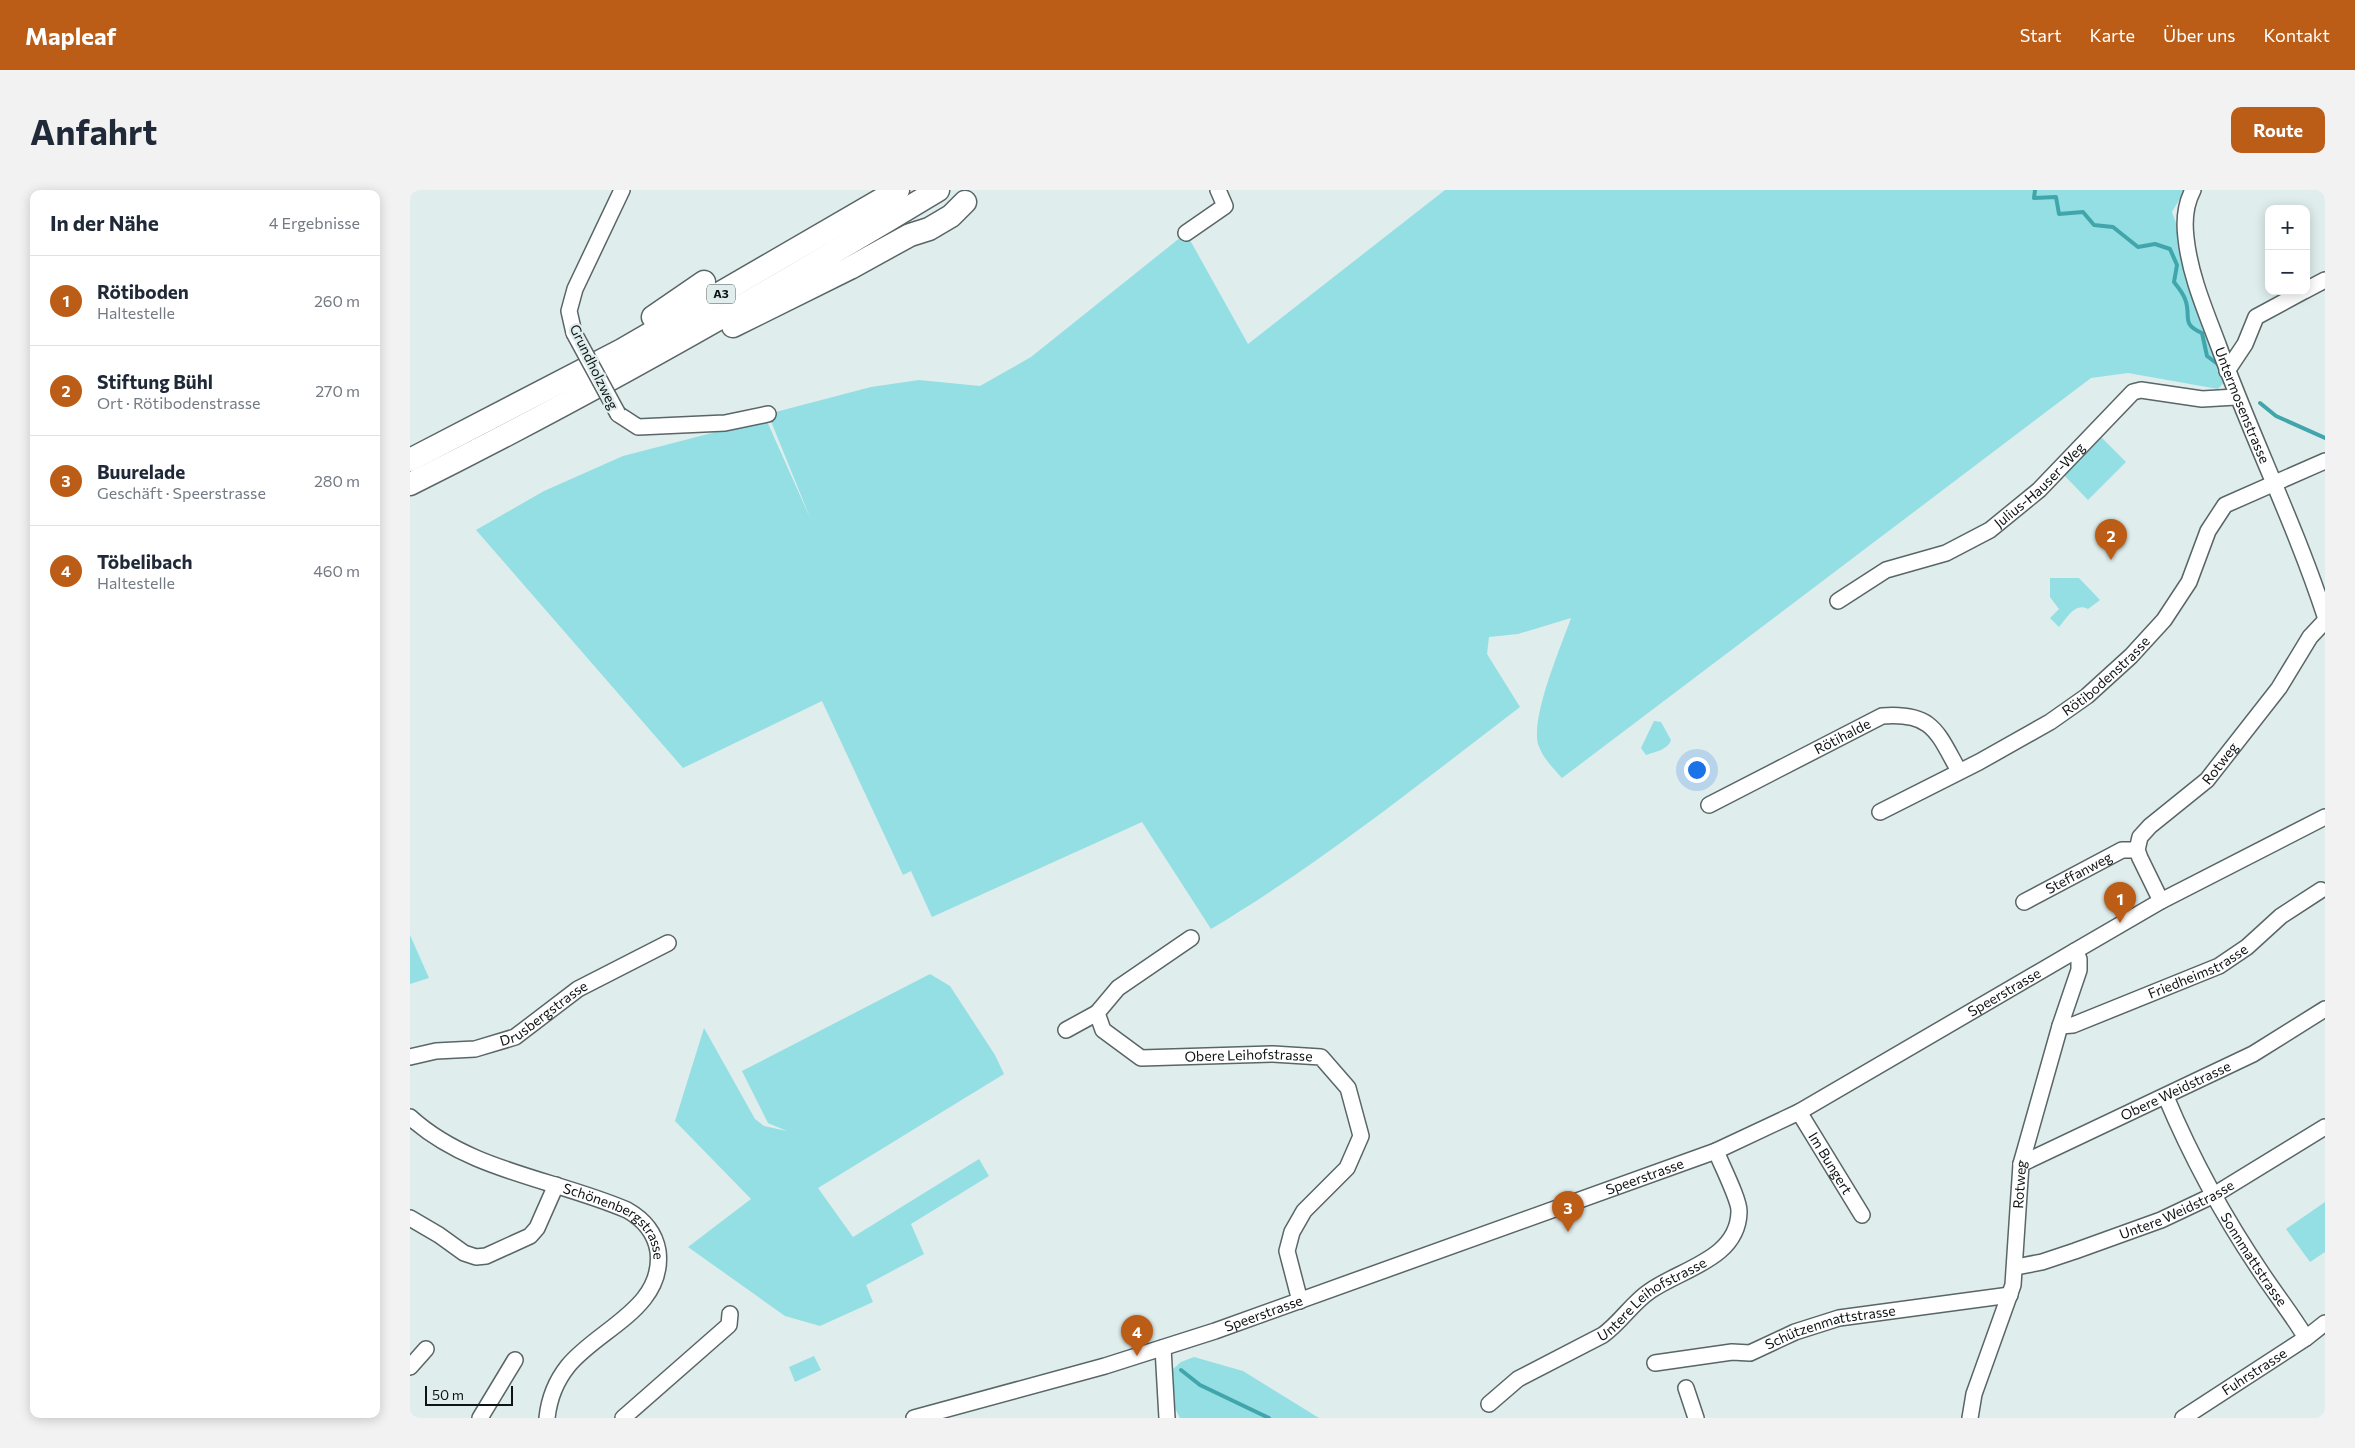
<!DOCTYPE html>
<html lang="de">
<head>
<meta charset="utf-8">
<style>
	:root { --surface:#fff; --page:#f2f2f3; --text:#1f2937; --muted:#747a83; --line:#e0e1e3; --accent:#bc5d17 }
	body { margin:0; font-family:Commissioner,sans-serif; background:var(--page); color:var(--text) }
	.controls { position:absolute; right:15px; top:15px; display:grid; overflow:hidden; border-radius:10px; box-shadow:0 2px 12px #0003 }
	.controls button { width:45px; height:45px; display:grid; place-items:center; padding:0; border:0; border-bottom:1px solid var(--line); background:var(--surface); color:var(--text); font:25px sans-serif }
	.scale { position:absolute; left:15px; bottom:12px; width:88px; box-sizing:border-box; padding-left:5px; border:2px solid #0e1313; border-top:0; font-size:14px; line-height:18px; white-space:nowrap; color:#0e1313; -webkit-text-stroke:4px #dfeded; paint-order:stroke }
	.you { position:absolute; left:1286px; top:579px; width:18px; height:18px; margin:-12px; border:4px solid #fff; border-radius:50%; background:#1a73e8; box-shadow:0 0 0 8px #1a73e833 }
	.badge { display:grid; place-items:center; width:32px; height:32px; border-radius:50%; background:var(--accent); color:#fff; font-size:16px; font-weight:700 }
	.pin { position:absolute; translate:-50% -41px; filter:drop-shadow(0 1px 2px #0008) }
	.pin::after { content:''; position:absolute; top:26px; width:18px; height:15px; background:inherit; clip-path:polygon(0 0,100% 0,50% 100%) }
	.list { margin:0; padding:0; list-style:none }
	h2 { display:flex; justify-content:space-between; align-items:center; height:65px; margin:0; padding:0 20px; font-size:21px }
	h2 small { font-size:16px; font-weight:400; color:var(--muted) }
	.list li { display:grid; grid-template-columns:32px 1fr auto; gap:15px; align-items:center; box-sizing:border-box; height:90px; padding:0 20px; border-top:1px solid var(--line) }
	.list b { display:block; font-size:19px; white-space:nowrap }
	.list p { margin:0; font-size:16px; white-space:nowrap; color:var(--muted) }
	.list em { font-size:16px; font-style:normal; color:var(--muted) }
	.map { position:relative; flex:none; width:1915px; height:1228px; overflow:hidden; border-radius:10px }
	header { display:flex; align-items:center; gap:30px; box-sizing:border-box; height:70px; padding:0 25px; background:var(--accent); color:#fff }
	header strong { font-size:24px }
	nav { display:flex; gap:28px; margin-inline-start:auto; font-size:18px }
	.intro { display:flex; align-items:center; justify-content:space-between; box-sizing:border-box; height:120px; padding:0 30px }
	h1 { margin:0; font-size:35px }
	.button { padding:12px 22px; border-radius:10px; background:var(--accent); color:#fff; font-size:18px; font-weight:700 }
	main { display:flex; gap:30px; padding:0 30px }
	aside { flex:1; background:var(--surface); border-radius:10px; box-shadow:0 2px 12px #0003 }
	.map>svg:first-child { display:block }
	.green { fill:#94dfe4 }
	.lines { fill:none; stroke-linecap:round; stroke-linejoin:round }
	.stream { stroke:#41a6ac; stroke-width:4 }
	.minor-casing { stroke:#596566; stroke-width:18 }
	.highway-casing { stroke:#596566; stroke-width:25 }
	.minor { stroke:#fff; stroke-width:15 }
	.highway { stroke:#fff; stroke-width:22 }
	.minor-bridge-casing { stroke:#596566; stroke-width:18; stroke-linecap:butt }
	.minor-bridge { stroke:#fff; stroke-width:15 }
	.labels { text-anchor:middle; stroke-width:4.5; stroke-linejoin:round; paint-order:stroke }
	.shield { fill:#dfeded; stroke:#4d5454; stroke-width:1 }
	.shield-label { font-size:12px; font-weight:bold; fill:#0e1313 }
	.street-label { font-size:14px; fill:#0e1313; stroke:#dfeded }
</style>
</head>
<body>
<header>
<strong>Mapleaf</strong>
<nav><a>Start</a><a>Karte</a><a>Über uns</a><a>Kontakt</a></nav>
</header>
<div class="intro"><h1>Anfahrt</h1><a class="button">Route</a></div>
<main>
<aside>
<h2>In der Nähe<small>4 Ergebnisse</small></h2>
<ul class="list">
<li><span class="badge">1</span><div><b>Rötiboden</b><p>Haltestelle</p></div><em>260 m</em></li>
<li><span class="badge">2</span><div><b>Stiftung Bühl</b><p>Ort · Rötibodenstrasse</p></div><em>270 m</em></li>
<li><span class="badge">3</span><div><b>Buurelade</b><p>Geschäft · Speerstrasse</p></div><em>280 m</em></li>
<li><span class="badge">4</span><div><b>Töbelibach</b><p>Haltestelle</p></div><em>460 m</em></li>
</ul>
</aside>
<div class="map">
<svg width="1915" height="1228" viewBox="0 0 1915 1228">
	<rect width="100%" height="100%" fill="#dfeded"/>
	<g class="green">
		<path d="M 1035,0 L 1775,0 L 1762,22 L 1822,184 L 1808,199 L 1718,183 L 1681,188 L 1152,588 C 1143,578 1132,567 1128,554 C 1121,525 1151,457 1161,428 L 1108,444 L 1079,447 L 1077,464 L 1110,517 C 1009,594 910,674 801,739 L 732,632 L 522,727 L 501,681 L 493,685 L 412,511 L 273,578 L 66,340 L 134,301 L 213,266 L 356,229 L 401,330 L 358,224 L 461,197 L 509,190 L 570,196 L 621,167 L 776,43 L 838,154 Z"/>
		<path d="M 1689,245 L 1716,272 L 1678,310 L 1651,282 Z"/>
		<path d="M 1640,388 L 1669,388 L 1690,410 L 1678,419 C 1665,412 1657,428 1649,437 L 1640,428 L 1649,419 L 1640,407 Z"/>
		<path d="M 1244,531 L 1251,532 L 1261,550 C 1258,560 1244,562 1236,565 L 1231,558 Z"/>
		<path d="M 0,745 L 19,788 L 0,794 Z"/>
		<path d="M 520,784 L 540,796 L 585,865 L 594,884 L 408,998 L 443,1047 L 569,969 L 579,986 L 501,1034 L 514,1064 L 456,1095 L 463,1112 L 410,1136 L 375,1126 L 278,1057 L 341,1009 L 265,931 L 294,838 L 345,929 L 354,936 L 377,941 L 358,933 L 332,881 Z"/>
		<path d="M 1915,1012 L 1915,1062 L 1900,1072 L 1876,1039 Z"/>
		<path d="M 404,1166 L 411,1180 L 385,1192 L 379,1177 Z"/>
		<path d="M 784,1167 L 833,1181 L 909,1228 L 770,1228 L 765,1218 L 763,1179 L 771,1172 Z"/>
	</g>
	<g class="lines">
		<g class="stream">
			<path d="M 1625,0 L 1624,8 L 1646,7 L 1649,24 L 1673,22 L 1684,35 L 1703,37 L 1728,57 L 1745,54 L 1760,59 L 1767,75 L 1764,92 C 1768,97 1773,103 1775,109 C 1782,126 1770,134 1792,143 L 1797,166 L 1809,175"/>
			<path d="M 1850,213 L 1866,226 L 1915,248"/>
			<path d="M 771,1180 L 790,1195 L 859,1228"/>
		</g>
		<defs>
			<g id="minor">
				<path id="s1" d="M 1783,0 C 1775,15 1774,32 1776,48 C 1780,86 1796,122 1809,157 C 1842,248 1885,334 1915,426"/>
				<path d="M 776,43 L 815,16 L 808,0"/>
				<path d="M 1896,100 L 1915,90"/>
				<path d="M 164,143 L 159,121 L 165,99 L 212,0"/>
				<path d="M 1817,181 L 1835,154 L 1846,127 L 1894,101"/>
				<path d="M 208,224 L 228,237 L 315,233 L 358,224"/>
				<path id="s2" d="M 1428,411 L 1476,380 L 1536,363 L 1580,340 L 1629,300 L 1723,202 L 1731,200 L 1792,209 L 1826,207"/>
				<path id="s3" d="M 1299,615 L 1472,526 C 1523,522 1527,542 1549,581"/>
				<path id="s4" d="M 1470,622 L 1569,572 L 1640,532 L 1677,506 L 1721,466 L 1754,430 L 1779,392 L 1798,341 L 1815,315 L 1915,271"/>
				<path id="s5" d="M 1751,711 L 1730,668 L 1727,660 L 1730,647 L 1740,636 L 1797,590 L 1869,498 L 1900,447 L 1915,431"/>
				<path id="s6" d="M 1614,712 L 1712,660 L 1727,660"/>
				<path id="s7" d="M 781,748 L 708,798 L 687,823 L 693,840 L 731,868 L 863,864 L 911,867 L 938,898 L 951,946 L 937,978 L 894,1021 L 882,1042 L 877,1061 L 890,1111"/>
				<path id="s8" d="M 1650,836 L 1663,835 L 1809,776 L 1837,757 L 1871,726 L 1911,700"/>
				<path d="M 656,840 L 687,823"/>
				<path id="s9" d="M 0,867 L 26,861 L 65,859 L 105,847 L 168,799 L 258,753"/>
				<path id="s10" d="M 1756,907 C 1782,969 1815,1029 1853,1085 C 1867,1106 1883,1126 1896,1148"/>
				<path id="s11" d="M 1389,922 L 1452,1025"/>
				<path id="s12" d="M 0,927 C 59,981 145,989 217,1020 C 233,1029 245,1043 248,1061 C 255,1118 188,1139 158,1176 C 146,1191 139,1209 137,1228"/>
				<path id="s13" d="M 1611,974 L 1843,864 L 1915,819"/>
				<path d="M 0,1028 L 29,1045 L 54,1063 L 66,1067 L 76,1066 L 120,1046 L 127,1038 L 146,995"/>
				<path id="s14" d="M 1606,1077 L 1632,1072 L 1665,1061 L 1751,1030 L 1804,1005 L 1915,937"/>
				<path d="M 753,1158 L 757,1228"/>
				<path id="s15" d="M 1245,1173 L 1322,1162 L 1340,1163 L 1385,1142 L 1429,1128 L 1600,1105"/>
				<path d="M 0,1177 L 16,1159"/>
				<path d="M 1276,1198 L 1286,1228"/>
				<path id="s16" d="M 1079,1214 L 1108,1189 L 1193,1145 C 1211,1132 1222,1113 1240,1101 C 1271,1079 1328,1069 1329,1022 C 1330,1011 1311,974 1306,961"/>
				<path d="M 70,1228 L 105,1170"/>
				<path d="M 213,1228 L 319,1135 L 320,1124"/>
				<path id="s17" d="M 504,1228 L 695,1176 L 805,1141 L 1306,961 L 1389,922 L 1665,761 L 1751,711 L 1915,627"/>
				<path id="s18" d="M 1560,1228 L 1564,1204 L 1603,1095 L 1611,974 L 1650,836 L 1669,780 L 1669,769 L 1665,761"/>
				<path id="s19" d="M 1773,1228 L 1896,1148 L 1915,1133"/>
			</g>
			<g id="highway">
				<path d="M 243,127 L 294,92"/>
				<path d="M 323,136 L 440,78 L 500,45 L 519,39 L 541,26 L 555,12"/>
				<path d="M 0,270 L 212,160 L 488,0"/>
				<path d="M 0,294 C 181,204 356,104 528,0"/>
			</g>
		</defs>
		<use href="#minor" class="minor-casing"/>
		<use href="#highway" class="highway-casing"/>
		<use href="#minor" class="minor"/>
		<use href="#highway" class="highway"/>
		<defs>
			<path id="minor-bridge" d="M 164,143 L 208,224"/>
		</defs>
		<use href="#minor-bridge" class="minor-bridge-casing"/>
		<use href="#minor-bridge" class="minor-bridge"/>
	</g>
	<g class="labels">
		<rect class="shield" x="297" y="94.5" width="28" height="19" rx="4"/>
		<g class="shield-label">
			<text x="311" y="108">A3</text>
		</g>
		<g class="street-label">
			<text transform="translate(184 177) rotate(64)" y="5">Grundholzweg</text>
			<text dy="5" stroke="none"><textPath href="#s1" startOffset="226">Untermosenstrasse</textPath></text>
			<text dy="5" stroke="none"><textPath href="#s2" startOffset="236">Julius-Hauser-Weg</textPath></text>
			<text dy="5" stroke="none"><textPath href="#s4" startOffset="265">Rötibodenstrasse</textPath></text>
			<text dy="5" stroke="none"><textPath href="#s3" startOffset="150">Rötihalde</textPath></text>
			<text dy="5" stroke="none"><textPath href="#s5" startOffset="179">Rotweg</textPath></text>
			<text dy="5" stroke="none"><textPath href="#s6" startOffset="62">Steffanweg</textPath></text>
			<text dy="5" stroke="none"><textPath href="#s8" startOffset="149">Friedheimstrasse</textPath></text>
			<text dy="5" stroke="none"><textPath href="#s17" startOffset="1175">Speerstrasse</textPath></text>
			<text dy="5" stroke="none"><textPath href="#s9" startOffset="144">Drusbergstrasse</textPath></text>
			<text dy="5" stroke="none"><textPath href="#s7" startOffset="294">Obere Leihofstrasse</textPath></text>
			<text dy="5" stroke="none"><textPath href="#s13" startOffset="171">Obere Weidstrasse</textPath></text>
			<text dy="5" stroke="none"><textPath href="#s11" startOffset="60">Im Bungert</textPath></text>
			<text dy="5" stroke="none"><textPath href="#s17" startOffset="770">Speerstrasse</textPath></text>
			<text dy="5" stroke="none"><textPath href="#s18" startOffset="241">Rotweg</textPath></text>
			<text dy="5" stroke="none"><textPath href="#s14" startOffset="171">Untere Weidstrasse</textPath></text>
			<text dy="5" stroke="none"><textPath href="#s12" startOffset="235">Schönenbergstrasse</textPath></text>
			<text dy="5" stroke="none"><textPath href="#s10" startOffset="185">Sonnmattstrasse</textPath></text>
			<text dy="5" stroke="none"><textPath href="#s16" startOffset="195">Untere Leihofstrasse</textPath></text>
			<text dy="5" stroke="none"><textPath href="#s17" startOffset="365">Speerstrasse</textPath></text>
			<text dy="5" stroke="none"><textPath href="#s15" startOffset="181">Schützenmattstrasse</textPath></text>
			<text dy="5" stroke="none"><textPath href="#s19" startOffset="85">Fuhrstrasse</textPath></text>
		</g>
	</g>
</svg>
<div class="controls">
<button>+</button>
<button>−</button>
</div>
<div class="scale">50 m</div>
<div class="you"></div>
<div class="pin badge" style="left:1710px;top:733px">1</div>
<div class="pin badge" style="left:1701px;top:370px">2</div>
<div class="pin badge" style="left:1158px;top:1042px">3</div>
<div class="pin badge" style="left:727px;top:1166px">4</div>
</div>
</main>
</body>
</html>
